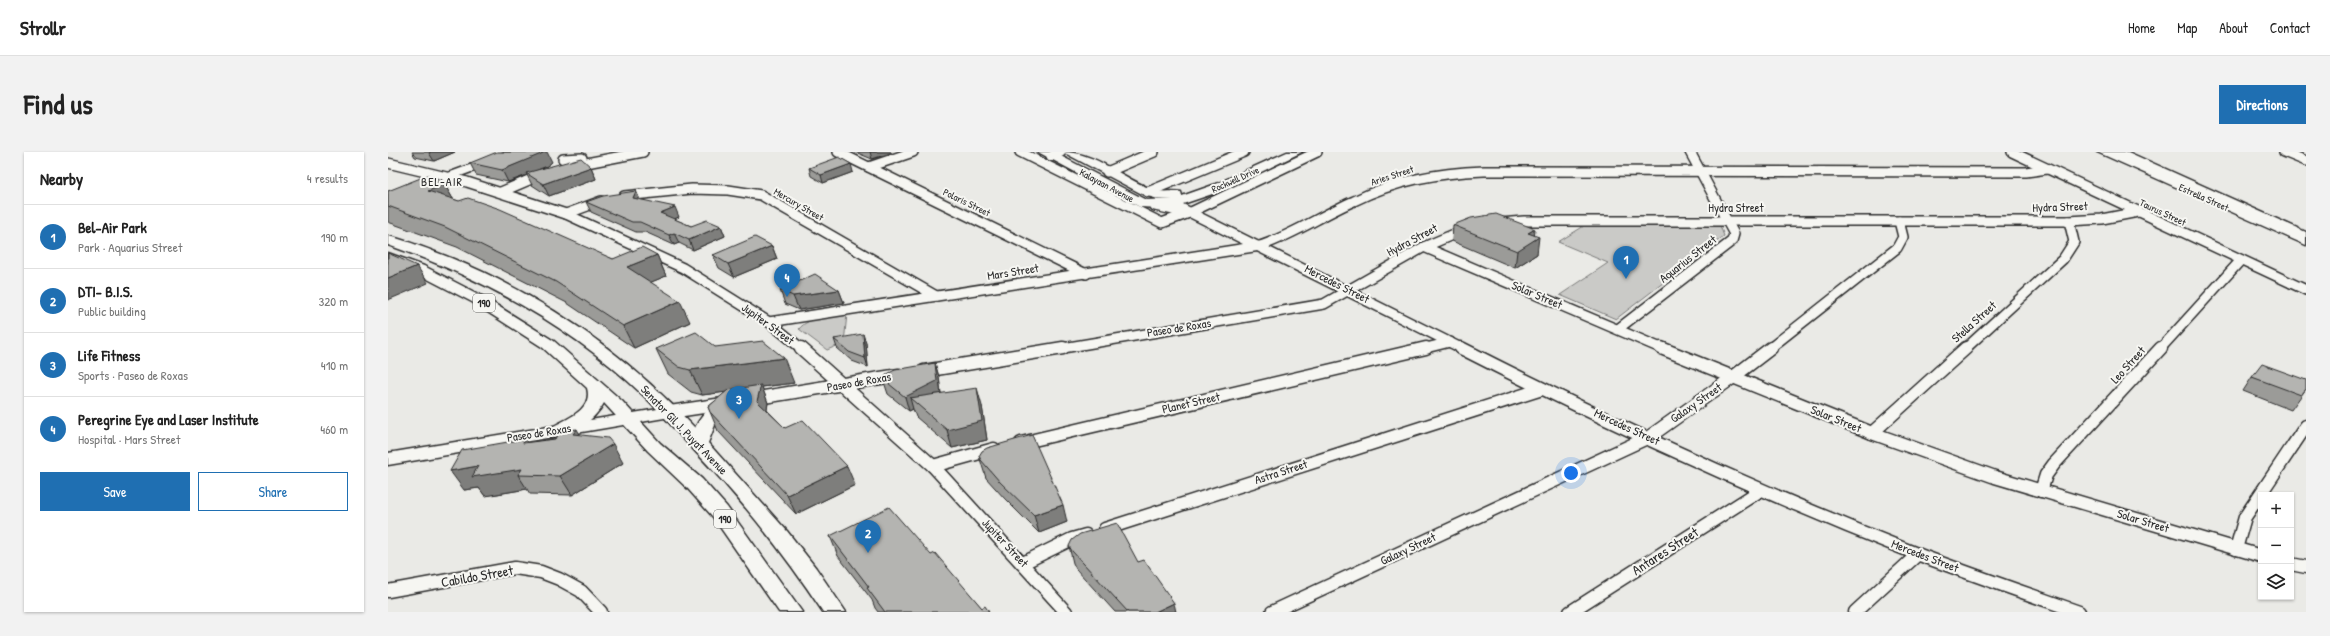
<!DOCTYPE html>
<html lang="en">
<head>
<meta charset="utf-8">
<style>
	:root { --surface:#fff; --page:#f2f2f2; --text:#222; --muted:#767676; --line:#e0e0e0; --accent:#1f6fb2 }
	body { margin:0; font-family:"Patrick Hand",sans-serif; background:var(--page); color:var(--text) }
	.controls { position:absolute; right:12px; bottom:12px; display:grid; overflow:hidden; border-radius:0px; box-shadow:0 1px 3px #0004 }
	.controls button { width:36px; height:36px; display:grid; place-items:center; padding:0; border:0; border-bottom:1px solid var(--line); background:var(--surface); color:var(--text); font:20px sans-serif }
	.you { position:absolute; left:1183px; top:321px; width:14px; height:14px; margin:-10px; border:3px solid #fff; border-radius:50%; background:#1a73e8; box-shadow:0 0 0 6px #1a73e833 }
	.badge { display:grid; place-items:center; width:26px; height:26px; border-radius:50%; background:var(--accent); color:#fff; font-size:13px; font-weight:700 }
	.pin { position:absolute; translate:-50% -33px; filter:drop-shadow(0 1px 2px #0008) }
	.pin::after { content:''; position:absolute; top:21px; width:14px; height:12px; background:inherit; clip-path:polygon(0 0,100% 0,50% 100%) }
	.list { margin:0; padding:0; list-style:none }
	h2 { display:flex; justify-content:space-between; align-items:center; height:52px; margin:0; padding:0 16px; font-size:17px }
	h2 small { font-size:13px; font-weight:400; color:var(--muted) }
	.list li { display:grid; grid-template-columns:26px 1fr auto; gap:12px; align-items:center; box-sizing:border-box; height:64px; padding:0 16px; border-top:1px solid var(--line) }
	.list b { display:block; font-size:15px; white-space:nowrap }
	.list p { margin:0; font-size:13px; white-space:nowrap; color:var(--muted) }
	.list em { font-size:13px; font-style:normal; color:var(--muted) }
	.actions { display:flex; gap:8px; padding:12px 16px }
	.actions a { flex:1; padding:9px 0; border:1px solid var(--accent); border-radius:0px; text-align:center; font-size:14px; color:var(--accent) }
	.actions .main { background:var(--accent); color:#fff }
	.icon { flex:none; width:22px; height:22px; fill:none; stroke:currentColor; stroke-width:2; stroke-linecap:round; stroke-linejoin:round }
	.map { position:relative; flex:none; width:1918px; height:460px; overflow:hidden; border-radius:0px }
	header { display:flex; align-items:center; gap:24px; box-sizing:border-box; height:56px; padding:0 20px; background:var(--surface); border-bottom:1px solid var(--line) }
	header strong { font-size:19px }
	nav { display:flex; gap:22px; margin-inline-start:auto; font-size:14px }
	.intro { display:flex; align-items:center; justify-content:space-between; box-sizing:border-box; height:96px; padding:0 24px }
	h1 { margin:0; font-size:28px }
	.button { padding:10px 18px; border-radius:0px; background:var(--accent); color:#fff; font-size:14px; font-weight:700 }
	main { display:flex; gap:24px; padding:0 24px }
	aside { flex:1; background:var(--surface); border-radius:0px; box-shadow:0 1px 3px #0004 }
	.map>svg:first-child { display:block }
	.green { fill:#cacac7; stroke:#7a7a79 }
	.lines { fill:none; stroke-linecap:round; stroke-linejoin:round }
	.minor-far1-casing { stroke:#2b2b2b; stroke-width:12 }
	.minor-casing { stroke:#2b2b2b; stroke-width:15 }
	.secondary-casing { stroke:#2b2b2b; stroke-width:3 }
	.primary-casing { stroke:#2b2b2b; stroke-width:3 }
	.trunk-casing { stroke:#2b2b2b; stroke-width:3 }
	.minor-far1 { stroke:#f6f6f2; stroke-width:9 }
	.minor { stroke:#f6f6f2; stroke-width:12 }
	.secondary { fill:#f6f6f2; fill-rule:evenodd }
	.primary { fill:#f6f6f2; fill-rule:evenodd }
	.trunk { fill:#f6f6f2; fill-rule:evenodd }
	.wall { fill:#9b9b98; stroke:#2b2b2b }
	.shaded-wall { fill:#7e7e7c; stroke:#2b2b2b }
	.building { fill:#b4b4b1; stroke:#2b2b2b }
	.labels { text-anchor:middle; stroke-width:4; stroke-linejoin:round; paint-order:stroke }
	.far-street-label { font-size:10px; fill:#2b2b2b; stroke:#f6f6f2 }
	.shield { fill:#f6f6f2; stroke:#686867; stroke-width:1 }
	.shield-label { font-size:11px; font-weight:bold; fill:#2b2b2b }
	.far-quarter-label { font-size:12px; letter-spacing:1px; fill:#2b2b2b; stroke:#f6f6f2 }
	.street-label { font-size:12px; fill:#2b2b2b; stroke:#f6f6f2 }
	.near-street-label { font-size:14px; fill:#2b2b2b; stroke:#f6f6f2 }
</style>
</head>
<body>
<header>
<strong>Strollr</strong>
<nav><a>Home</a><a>Map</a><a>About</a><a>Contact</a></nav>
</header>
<div class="intro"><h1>Find us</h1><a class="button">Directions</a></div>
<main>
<aside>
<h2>Nearby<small>4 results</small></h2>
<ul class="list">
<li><span class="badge">1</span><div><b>Bel-Air Park</b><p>Park · Aquarius Street</p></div><em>190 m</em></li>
<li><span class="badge">2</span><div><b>DTI- B.I.S.</b><p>Public building</p></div><em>320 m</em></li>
<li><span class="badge">3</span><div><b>Life Fitness</b><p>Sports · Paseo de Roxas</p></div><em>410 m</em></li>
<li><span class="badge">4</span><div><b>Peregrine Eye and Laser Institute</b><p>Hospital · Mars Street</p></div><em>460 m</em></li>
</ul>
<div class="actions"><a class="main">Save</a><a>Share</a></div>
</aside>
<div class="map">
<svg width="1918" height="460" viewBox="0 0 1918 460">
	<rect width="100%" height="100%" fill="#eaeae6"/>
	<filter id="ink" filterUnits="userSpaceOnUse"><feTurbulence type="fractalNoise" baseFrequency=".025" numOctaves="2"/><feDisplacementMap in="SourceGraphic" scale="8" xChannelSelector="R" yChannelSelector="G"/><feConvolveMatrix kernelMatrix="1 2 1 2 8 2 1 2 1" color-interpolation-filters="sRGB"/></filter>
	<g filter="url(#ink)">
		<g class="green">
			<path d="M 1201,71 L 1331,71 L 1336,84 L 1228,167 L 1172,143 L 1220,111 L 1170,90 Z"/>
			<path d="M 459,162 L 456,191 L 439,198 L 411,177 C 421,164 444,165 459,162 Z"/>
		</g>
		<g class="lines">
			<defs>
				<g id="minor-far1">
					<path d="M 450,0 L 698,122"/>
					<path d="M 632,0 L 774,71 L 801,61 L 929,0"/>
					<path d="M 1624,0 L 1918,138"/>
					<path d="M 1896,0 L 1918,9"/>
					<path d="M 663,4 L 673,0"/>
					<path d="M 175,7 L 194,6"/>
					<path d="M 0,11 L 79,30 L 178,62 L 295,116 L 381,170 L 414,197"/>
					<path d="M 183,14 L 255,0"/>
					<path d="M 481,15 L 525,0"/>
					<path d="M 719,20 L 766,0"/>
					<path d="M 113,40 L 155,22"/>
					<path d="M 760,40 L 856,0"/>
					<path d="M 236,44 L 304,37 L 340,38 L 373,43 L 548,144"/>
					<path d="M 785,52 L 1075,197"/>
					<path d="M 767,54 L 795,60"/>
					<path d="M 178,62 L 213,49"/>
					<path d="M 1112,71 L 1136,69 L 1681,69 L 1714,67 L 1750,60"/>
					<path d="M 1036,95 L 1275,197"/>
					<path d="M 381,170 L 872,94 C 905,83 934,63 966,49 C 1008,28 1049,21 1096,19 L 1638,20 L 1659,17"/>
					<path d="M 1230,177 L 1344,89 L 1346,82 L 1302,0"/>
					<path d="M 669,197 L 936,152 L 1036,95 L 1078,77"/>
					<path d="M 1034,197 L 1062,190"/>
					<path d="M 1381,197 L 1509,96 L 1515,85 L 1511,69"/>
					<path d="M 1577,197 L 1675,107 L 1686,90 L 1681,69"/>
					<path d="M 1772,197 L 1853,108"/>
				</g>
				<g id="minor">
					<path d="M 413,196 L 545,314 L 678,460"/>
					<path d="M 1073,196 C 1222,272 1374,341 1529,402 C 1582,422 1637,441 1691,460"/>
					<path d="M 1273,196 L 1484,281 L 1607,325 L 1873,404"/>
					<path d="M 536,219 L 675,196"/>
					<path d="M 364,247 L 511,223"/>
					<path d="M 282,260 L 335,252"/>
					<path d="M 1484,281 L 1578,196"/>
					<path d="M 633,291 L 1038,196"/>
					<path d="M 545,314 L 606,297"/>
					<path d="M 1653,339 L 1658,323 L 1666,312 L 1773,196"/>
					<path d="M 717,377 L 1154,237"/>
					<path d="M 1848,397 L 1857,365 L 1918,274"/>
					<path d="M 635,411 L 684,387 L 698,383"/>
					<path d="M 1903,412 L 1918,415"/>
					<path d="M 0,439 L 127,416 L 153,420 L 171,427 L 193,439 L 213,460"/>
					<path d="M 884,460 L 1261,285 L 1344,226 L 1383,196"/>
					<path d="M 1182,460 L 1373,338"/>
					<path d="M 1467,460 L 1530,402"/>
				</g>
				<g id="secondary">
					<path d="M 117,0 L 134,0 L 132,2 L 0,51 L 0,43 Z"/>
					<path d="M 650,0 L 665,0 L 758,48 L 785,47 L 770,47 L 756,43 L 675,0 C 708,0 735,27 766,38 C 775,41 784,38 793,40 L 794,44 L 828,32 L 899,0 L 914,0 L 836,38 L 795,52 L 772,56 L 752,55 Z"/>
					<path d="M 1709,0 L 1725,0 L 1918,84 L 1918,93 Z"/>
					<path d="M 282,255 L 288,256 L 290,260 L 288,264 L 0,313 L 0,301 Z"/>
				</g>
				<g id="primary">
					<path d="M 0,84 C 21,89 42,98 63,106 C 156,144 238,202 307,276 C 314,262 330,243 347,247 L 350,251 L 347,255 L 327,273 L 320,291 L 399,379 L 428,416 L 458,460 L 435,460 C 397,402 353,347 305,297 C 288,280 274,261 256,244 C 183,174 95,126 0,93 Z"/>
					<path d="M 0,101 L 36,114 L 94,144 L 166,189 L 234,249 L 272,291 L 314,327 L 339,355 L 414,460 L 391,460 L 325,365 L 300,337 L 260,299 L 216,251 C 207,267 184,287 166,282 L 163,278 L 166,274 C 181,266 205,257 199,236 L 154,195 L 84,150 L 26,120 L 0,110 Z"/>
				</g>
				<path id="trunk" d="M 1723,0 L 1740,0 L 1918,80 L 1918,89 L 1724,3 Z"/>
			</defs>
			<use href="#minor-far1" class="minor-far1-casing"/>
			<use href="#minor" class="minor-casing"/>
			<use href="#secondary" class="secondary-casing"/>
			<use href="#primary" class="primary-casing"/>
			<use href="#trunk" class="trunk-casing"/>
			<use href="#minor-far1" class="minor-far1"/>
			<use href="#minor" class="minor"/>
			<use href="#secondary" class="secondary"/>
			<use href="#primary" class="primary"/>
			<use href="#trunk" class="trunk"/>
		</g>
		<g class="wall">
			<path d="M 24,0 L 67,0 L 46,9 L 27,5 Z"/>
			<path d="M 467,0 L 503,0 L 503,1 L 484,7 Z"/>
			<path d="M 164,10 L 159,14 L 149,18 L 203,15 L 208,27 L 161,44 L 144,33 L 139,23 L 120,30 L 88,23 L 82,11 Z"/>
			<path d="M 421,16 L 465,20 L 435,31 L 423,24 Z"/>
			<path d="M 54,28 L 65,47 L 225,107 L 269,103 L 278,124 L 263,130 L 302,170 L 246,196 L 179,151 L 69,95 L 0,70 L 0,39 Z"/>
			<path d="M 248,39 L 252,48 L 291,65 L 286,67 L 303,74 L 333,74 L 337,84 L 305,98 L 291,91 L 286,93 L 257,80 L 248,80 L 203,60 L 198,50 Z"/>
			<path d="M 1065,73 L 1146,83 L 1149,102 L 1127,116 L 1064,89 Z"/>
			<path d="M 384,94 L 389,107 L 346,125 L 331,116 L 325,103 Z"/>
			<path d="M 392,138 L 451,138 L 456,151 L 411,158 L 397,152 Z"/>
			<path d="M 446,187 L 478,191 L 480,215 L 464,209 L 449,196 Z"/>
			<path d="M 327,195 L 406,231 L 374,235 L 380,251 L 379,258 L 397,276 L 467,333 L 408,362 L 330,279 L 320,255 L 338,240 L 314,243 L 303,240 L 280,222 L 268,197 Z"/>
			<path d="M 547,211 L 551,225 L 553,241 L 594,254 L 599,288 L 564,296 L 528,265 L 525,257 L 521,259 L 500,242 L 495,227 Z"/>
			<path d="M 1864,225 L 1918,237 L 1903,258 L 1855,239 Z"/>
			<path d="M 192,283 L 235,311 L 184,343 L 142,342 L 139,337 L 97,344 L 91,336 L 76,338 L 137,287 L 139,291 Z"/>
			<path d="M 591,304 L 679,370 L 651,381 L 617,347 L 598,326 Z"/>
			<path d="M 442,384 L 543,403 L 594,456 L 601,460 L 490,460 L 487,456 L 484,448 L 450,404 Z"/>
			<path d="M 681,394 L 750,410 L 788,460 L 727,460 L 688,417 L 685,411 Z"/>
		</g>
		<g class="shaded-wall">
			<path d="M 43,0 L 67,0 L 46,9 L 41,1 Z"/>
			<path d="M 156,0 L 159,0 L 164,10 L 159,14 L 140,22 L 138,21 L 139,23 L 120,30 L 114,18 Z"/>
			<path d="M 482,0 L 503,0 L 503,1 L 484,7 Z"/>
			<path d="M 463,12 L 465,20 L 435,31 L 433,23 Z"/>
			<path d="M 203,15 L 208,27 L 161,44 L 155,32 Z"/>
			<path d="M 54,28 L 65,47 L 57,51 L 40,39 L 40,34 Z"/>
			<path d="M 248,39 L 252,48 L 245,46 Z"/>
			<path d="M 287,55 L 291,65 L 276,71 L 272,61 Z"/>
			<path d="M 333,74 L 337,84 L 305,98 L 301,88 Z"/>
			<path d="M 1147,77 L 1146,88 L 1151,85 L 1149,102 L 1127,116 L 1129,99 L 1140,81 Z"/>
			<path d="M 286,81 L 291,91 L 286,93 L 281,83 Z"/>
			<path d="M 384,94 L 389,107 L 346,125 L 340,112 Z"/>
			<path d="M 269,103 L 278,124 L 249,136 L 239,115 Z"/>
			<path d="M 29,114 L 40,131 L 0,148 L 0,126 Z"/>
			<path d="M 451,138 L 456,151 L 411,158 L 405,144 Z"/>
			<path d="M 292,149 L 302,170 L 246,196 L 235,174 Z"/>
			<path d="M 475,182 L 478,191 L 480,215 L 477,206 Z"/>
			<path d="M 396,206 L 406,231 L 374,235 L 380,251 L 377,267 L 369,249 L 372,236 L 314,243 L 302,218 Z"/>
			<path d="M 547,211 L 551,225 L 553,244 L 522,246 L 525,257 L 521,259 L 517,245 Z"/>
			<path d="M 589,236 L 594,254 L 599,288 L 564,296 L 559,278 Z"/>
			<path d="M 189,277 L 199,296 L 185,282 Z"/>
			<path d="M 225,292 L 235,311 L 184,343 L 172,324 Z"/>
			<path d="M 90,314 L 134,317 L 130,323 L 139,337 L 97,344 L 91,336 L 76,338 L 62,319 Z"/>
			<path d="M 459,314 L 467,333 L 408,362 L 399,343 Z"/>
			<path d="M 675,353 L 679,370 L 651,381 L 646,363 Z"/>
			<path d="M 786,451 L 788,460 L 767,460 Z"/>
		</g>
		<g class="building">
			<path d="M 109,0 L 156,0 L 153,2 L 114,18 L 82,11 Z"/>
			<path d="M 451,5 L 463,12 L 433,23 L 421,16 Z"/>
			<path d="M 193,6 L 203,15 L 155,32 L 138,21 Z"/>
			<path d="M 40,23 L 54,28 L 40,34 L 48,36 L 40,39 L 71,49 L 80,46 L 112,57 L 225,107 L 254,95 L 269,103 L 239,115 L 292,149 L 235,174 L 168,130 L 57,75 L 0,54 L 0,39 Z"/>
			<path d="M 248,39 L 245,46 L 287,55 L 272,61 L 303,74 L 319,68 L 333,74 L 301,88 L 286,81 L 281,83 L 252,70 L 244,70 L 198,50 L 215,44 Z"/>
			<path d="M 1108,62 L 1147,77 L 1140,81 L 1151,85 L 1129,99 L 1065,73 L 1083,66 Z"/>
			<path d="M 367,85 L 384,94 L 340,112 L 325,103 Z"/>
			<path d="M 0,101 L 2,102 L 29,114 L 0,126 Z"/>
			<path d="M 427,122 L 451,138 L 405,144 L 392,138 Z"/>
			<path d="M 308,180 L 327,195 L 375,189 L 396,206 L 302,218 L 291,215 L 268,197 Z"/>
			<path d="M 475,182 L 477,206 L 461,200 L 446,187 Z"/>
			<path d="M 547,211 L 549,229 L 517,245 L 495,227 L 499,222 L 507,218 Z"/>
			<path d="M 1874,212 L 1918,228 L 1918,237 L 1913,243 L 1864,225 Z"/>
			<path d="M 373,233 L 369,249 L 397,276 L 415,268 L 459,314 L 399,343 L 322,260 L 320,255 L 340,238 Z"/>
			<path d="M 589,236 L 594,269 L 559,278 L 522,246 Z"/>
			<path d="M 189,277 L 185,282 L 220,286 L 225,292 L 172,324 L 130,323 L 134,317 L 84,325 L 90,314 L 62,319 L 74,298 L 137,287 L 135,291 L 167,287 L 171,279 Z"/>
			<path d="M 644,283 L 675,353 L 646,363 L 612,330 L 593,308 L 591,304 L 594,299 L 599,296 Z"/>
			<path d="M 501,355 L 543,403 L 547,401 L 594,456 L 597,454 L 601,460 L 497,460 L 479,436 L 481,435 L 442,384 Z"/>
			<path d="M 729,371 L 750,410 L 756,408 L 786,451 L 767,460 L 740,460 L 684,399 L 681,394 L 684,388 L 692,382 Z"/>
		</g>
	</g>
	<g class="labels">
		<g class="far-street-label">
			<text transform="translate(1004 23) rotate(-18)" y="4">Aries Street</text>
			<text transform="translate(847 27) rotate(-24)" y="4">Rockwell Drive</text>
			<text transform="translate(719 33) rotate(28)" y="4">Kalayaan Avenue</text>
			<text transform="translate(1816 45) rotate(24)" y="4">Estrella Street</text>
			<text transform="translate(579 50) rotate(26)" y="4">Polaris Street</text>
			<text transform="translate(411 52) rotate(30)" y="4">Mercury Street</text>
			<text transform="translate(1775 60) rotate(25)" y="4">Taurus Street</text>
		</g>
		<g class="shield">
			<rect x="85" y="142" width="22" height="18" rx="3"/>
			<rect x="326" y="358" width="22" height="18" rx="3"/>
		</g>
		<g class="shield-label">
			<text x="96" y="155">190</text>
			<text x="337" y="371">190</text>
		</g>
		<g class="far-quarter-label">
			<text x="54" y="34">BEL-AIR</text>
		</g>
		<g class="street-label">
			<text transform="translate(1672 55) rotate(-2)" y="4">Hydra Street</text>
			<text x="1348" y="60">Hydra Street</text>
			<text transform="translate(1024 88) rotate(-28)" y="4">Hydra Street</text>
			<text transform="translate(1300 107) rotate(-38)" y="4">Aquarius Street</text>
			<text transform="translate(625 120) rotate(-9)" y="4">Mars Street</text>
			<text transform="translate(949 132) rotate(27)" y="4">Mercedes Street</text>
			<text transform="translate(1149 143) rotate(23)" y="4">Solar Street</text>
			<text transform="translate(1586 170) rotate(-42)" y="4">Stella Street</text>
			<text transform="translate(380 172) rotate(36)" y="4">Jupiter Street</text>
			<text transform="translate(791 176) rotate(-9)" y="4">Paseo de Roxas</text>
			<text transform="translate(1740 213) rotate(-48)" y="4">Leo Street</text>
			<text transform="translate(471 230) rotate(-10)" y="4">Paseo de Roxas</text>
			<text transform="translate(803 251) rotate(-13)" y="4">Planet Street</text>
			<text transform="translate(1308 251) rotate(-35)" y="4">Galaxy Street</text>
			<text transform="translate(1448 267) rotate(22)" y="4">Solar Street</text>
			<text transform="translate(1239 275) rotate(25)" y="4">Mercedes Street</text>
			<text transform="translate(296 278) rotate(46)" y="4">Senator Gil J. Puyat Avenue</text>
			<text transform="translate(151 281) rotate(-9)" y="4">Paseo de Roxas</text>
			<text transform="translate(893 320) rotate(-18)" y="4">Astra Street</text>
			<text transform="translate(1755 369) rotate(17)" y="4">Solar Street</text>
			<text transform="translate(617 391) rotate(47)" y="4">Jupiter Street</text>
			<text transform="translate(1020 397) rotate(-25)" y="4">Galaxy Street</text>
			<text transform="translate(1537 404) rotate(21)" y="4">Mercedes Street</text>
		</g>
		<g class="near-street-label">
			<text transform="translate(1277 399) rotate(-33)" y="5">Antares Street</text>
			<text transform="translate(89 424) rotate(-10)" y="5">Cabildo Street</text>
		</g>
	</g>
</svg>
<div class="controls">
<button>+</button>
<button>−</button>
<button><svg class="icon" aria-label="layers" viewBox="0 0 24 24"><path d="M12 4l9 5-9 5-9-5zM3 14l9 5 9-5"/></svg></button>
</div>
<div class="you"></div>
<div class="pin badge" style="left:1238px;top:127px">1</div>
<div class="pin badge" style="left:480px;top:401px">2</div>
<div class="pin badge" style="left:351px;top:267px">3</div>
<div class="pin badge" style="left:399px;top:145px">4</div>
</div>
</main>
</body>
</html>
